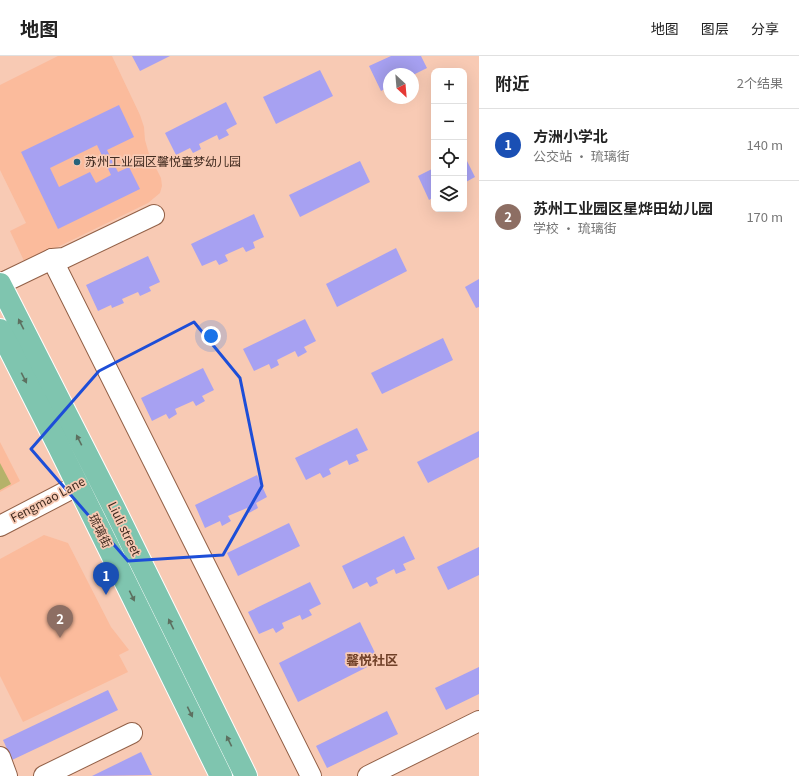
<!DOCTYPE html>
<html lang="zh">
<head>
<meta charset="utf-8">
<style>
	:root { --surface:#fff; --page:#f2f2f2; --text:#222; --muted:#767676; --line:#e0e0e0; --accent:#b45309 }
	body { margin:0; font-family:Georgia,"Noto Sans SC",serif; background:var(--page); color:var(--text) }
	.controls { position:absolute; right:12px; top:12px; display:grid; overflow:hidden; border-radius:8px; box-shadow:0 4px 16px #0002 }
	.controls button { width:36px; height:36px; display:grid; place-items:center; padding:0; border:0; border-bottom:1px solid var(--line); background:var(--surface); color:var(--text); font:20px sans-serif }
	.compass { position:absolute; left:383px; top:12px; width:36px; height:36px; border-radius:50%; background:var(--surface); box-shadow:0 4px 16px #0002; rotate:154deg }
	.you { position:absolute; left:211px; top:280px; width:14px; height:14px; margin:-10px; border:3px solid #fff; border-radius:50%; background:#1a73e8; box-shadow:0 0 0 6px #1a73e833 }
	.badge { display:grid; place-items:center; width:26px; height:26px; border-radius:50%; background:var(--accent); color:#fff; font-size:13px; font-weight:700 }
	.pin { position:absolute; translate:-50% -33px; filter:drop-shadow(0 1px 2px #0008) }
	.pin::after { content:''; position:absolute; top:21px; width:14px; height:12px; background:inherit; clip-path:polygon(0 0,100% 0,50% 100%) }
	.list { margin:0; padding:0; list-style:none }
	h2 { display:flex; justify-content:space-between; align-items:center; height:52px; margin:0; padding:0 16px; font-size:17px }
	h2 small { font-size:13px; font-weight:400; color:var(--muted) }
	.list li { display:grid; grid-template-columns:26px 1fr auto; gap:12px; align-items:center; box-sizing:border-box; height:72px; padding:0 16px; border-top:1px solid var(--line) }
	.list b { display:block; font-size:15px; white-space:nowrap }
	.list p { margin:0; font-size:13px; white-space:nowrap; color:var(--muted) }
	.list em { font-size:13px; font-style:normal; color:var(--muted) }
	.icon { flex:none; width:22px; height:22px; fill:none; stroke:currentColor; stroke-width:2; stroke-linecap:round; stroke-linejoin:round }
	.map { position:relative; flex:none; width:479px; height:720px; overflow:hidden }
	header { display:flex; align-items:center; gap:24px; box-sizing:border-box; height:56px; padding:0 20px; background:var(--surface); border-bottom:1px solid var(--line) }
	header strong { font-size:19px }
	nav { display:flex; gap:22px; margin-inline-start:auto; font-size:14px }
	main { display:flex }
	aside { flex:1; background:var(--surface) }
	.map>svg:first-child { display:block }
	.built { fill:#fbbb9c }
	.pitch { fill:#b5b26a }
	.building { fill:#a7a1f2; fill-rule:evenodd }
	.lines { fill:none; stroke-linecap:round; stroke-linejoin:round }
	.minor-casing { stroke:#926047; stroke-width:22 }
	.major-casing { stroke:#fff; stroke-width:24 }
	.minor { stroke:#fff; stroke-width:20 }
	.major { stroke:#7fc5af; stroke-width:22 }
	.oneway { fill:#5d7060 }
	.marked { fill:none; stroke:#1d4ed8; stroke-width:3; stroke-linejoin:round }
	.poi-dot { fill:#27637b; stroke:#f8cab4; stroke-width:1.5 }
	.labels { text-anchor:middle; stroke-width:3.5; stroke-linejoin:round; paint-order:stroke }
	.poi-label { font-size:12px; fill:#412b20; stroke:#f8cab4; text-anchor:start }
	.street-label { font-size:12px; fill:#412b20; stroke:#f8cab4 }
	.neighbourhood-label { font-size:13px; font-weight:bold; fill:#704028; stroke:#f8cab4 }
</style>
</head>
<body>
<header>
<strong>地图</strong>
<nav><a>地图</a><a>图层</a><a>分享</a></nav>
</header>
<main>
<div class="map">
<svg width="479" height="720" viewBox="0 0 479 720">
	<rect width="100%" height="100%" fill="#f8cab4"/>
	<g class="built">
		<path d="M 58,0 L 112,0 L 140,59 L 144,71 L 145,84 L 149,98 L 161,122 L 162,130 L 160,137 L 148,147 L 25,207 L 10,175 L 26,167 L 0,114 L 0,29 Z"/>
		<path d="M 0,386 L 20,425 L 0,436 Z"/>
		<path d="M 44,479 L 68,487 L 111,571 L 129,594 L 119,599 L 128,616 L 23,666 L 0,620 L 0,503 Z"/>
	</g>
	<path class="pitch" d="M 0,407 L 11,428 L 0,434 Z"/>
	<g class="building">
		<path d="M 132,0 L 170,0 L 140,15 Z"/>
		<path d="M 391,0 L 421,0 L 427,12 L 413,19 L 413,18 L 389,18 L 389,31 L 381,35 L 369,10 Z"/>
		<path d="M 320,14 L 333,40 L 276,68 L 263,41 Z"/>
		<path d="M 226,46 L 237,68 L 226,74 L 229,79 L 219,84 L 217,79 L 199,88 L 201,93 L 193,97 L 190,92 L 176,99 L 165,77 Z"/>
		<path d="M 119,49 L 134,81 L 107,94 L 118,116 L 129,111 L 140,133 L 58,173 L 21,96 ZM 97,89 L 111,119 L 96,127 L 90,116 L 59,131 L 50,112 Z"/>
		<path d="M 464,99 L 475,121 L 464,127 Z"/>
		<path d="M 360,105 L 370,126 L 300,161 L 289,139 Z"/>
		<path d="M 434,112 L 434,141 L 429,144 L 418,120 Z"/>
		<path d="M 254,158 L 264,181 L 253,186 L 255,192 L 246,196 L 243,191 L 225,199 L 228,205 L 219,209 L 216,204 L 202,210 L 191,188 Z"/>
		<path d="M 396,192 L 407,215 L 337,251 L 326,228 Z"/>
		<path d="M 148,200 L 160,226 L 149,231 L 151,235 L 140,240 L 138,236 L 122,243 L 124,247 L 112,252 L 111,249 L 98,255 L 86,229 Z"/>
		<path d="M 479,223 L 479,251 L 476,252 L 465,231 Z"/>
		<path d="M 305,263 L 316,285 L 304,291 L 307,296 L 298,301 L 295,295 L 277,304 L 279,309 L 271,313 L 269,308 L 254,315 L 243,293 Z"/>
		<path d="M 443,282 L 453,304 L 382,338 L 371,317 Z"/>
		<path d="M 203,312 L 214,334 L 202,340 L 205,345 L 196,350 L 193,345 L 175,353 L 177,358 L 169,363 L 166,358 L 152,365 L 141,342 Z"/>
		<path d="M 357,372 L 368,394 L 356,399 L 359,405 L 349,409 L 347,404 L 329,413 L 331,418 L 323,422 L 320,417 L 306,424 L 295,402 Z"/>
		<path d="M 479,375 L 479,401 L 428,427 L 417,406 Z"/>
		<path d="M 257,419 L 267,441 L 256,447 L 258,452 L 249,457 L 247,452 L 228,460 L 231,465 L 222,470 L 220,465 L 205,472 L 195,449 Z"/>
		<path d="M 289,467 L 300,490 L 238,520 L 227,497 Z"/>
		<path d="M 404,480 L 415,503 L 403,508 L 406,514 L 396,518 L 394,513 L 376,522 L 378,527 L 370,531 L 367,526 L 353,533 L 342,510 Z"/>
		<path d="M 479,491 L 479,519 L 448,534 L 437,511 Z"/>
		<path d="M 310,526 L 321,548 L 309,554 L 312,559 L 302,564 L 300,559 L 282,567 L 284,572 L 276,577 L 273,572 L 259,578 L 248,556 Z"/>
		<path d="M 360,566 L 379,605 L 298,646 L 279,607 Z"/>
		<path d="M 479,611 L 479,638 L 446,654 L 435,632 Z"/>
		<path d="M 108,634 L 118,654 L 12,704 L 3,684 Z"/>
		<path d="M 387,655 L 398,678 L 327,712 L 316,690 Z"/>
		<path d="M 141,696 L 152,719 L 92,720 Z"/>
	</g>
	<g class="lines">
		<defs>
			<g id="minor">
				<path d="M 52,203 L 311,720"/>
				<path d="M 0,228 L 52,203 L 64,202 L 154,159"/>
				<path d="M 0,470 L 92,422"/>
				<path d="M 0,701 L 7,720"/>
				<path d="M 44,720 L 132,677"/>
				<path d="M 368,720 L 479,665"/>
			</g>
			<g id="major">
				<path d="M 0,228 L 114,452 L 246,720"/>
				<path d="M 0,274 L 59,391 L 221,720"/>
			</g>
		</defs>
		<use href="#minor" class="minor-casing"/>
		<use href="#major" class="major-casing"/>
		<use href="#minor" class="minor"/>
		<use href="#major" class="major"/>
	</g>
	<defs><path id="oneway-solid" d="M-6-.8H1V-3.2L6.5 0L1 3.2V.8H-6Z"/></defs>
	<g class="oneway">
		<use href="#oneway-solid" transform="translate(21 268) rotate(-117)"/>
		<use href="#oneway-solid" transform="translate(24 322) rotate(63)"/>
		<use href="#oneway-solid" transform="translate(79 384) rotate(-117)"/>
		<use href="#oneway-solid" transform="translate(132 540) rotate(64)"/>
		<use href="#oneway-solid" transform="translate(171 568) rotate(-116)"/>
		<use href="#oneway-solid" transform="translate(190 656) rotate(64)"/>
		<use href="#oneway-solid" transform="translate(229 685) rotate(-116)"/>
	</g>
	<path class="marked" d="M 194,266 L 240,322 L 262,430 L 223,499 L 128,505 L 31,393 L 99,315 Z"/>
	<circle class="poi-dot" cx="77" cy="106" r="4"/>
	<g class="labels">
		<g class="poi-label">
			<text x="85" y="110">苏州工业园区馨悦童梦幼儿园</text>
		</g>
		<g class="street-label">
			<text transform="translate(48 444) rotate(-28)" y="4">Fengmao Lane</text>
			<text transform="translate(124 473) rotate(64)" y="4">Liuli street</text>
			<text transform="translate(100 475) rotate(64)" y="4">琉璃街</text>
		</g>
		<g class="neighbourhood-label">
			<text x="372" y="609">馨悦社区</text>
		</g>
	</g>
</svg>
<div class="controls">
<button>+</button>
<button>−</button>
<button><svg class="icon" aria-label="locate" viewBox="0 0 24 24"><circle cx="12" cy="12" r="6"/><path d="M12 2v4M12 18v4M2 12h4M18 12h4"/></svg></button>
<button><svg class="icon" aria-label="layers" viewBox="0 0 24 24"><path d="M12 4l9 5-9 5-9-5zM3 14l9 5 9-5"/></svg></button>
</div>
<svg class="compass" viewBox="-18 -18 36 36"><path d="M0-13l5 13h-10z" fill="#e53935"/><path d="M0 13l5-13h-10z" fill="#767676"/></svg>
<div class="you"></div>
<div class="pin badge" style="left:106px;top:539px;background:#1a4fb4">1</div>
<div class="pin badge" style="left:60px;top:582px;background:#8d6e63">2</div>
</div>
<aside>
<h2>附近<small>2个结果</small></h2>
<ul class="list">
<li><span class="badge" style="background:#1a4fb4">1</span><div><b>方洲小学北</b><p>公交站 · 琉璃街</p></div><em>140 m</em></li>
<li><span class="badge" style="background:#8d6e63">2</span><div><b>苏州工业园区星烨田幼儿园</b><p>学校 · 琉璃街</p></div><em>170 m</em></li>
</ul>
</aside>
</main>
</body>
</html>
